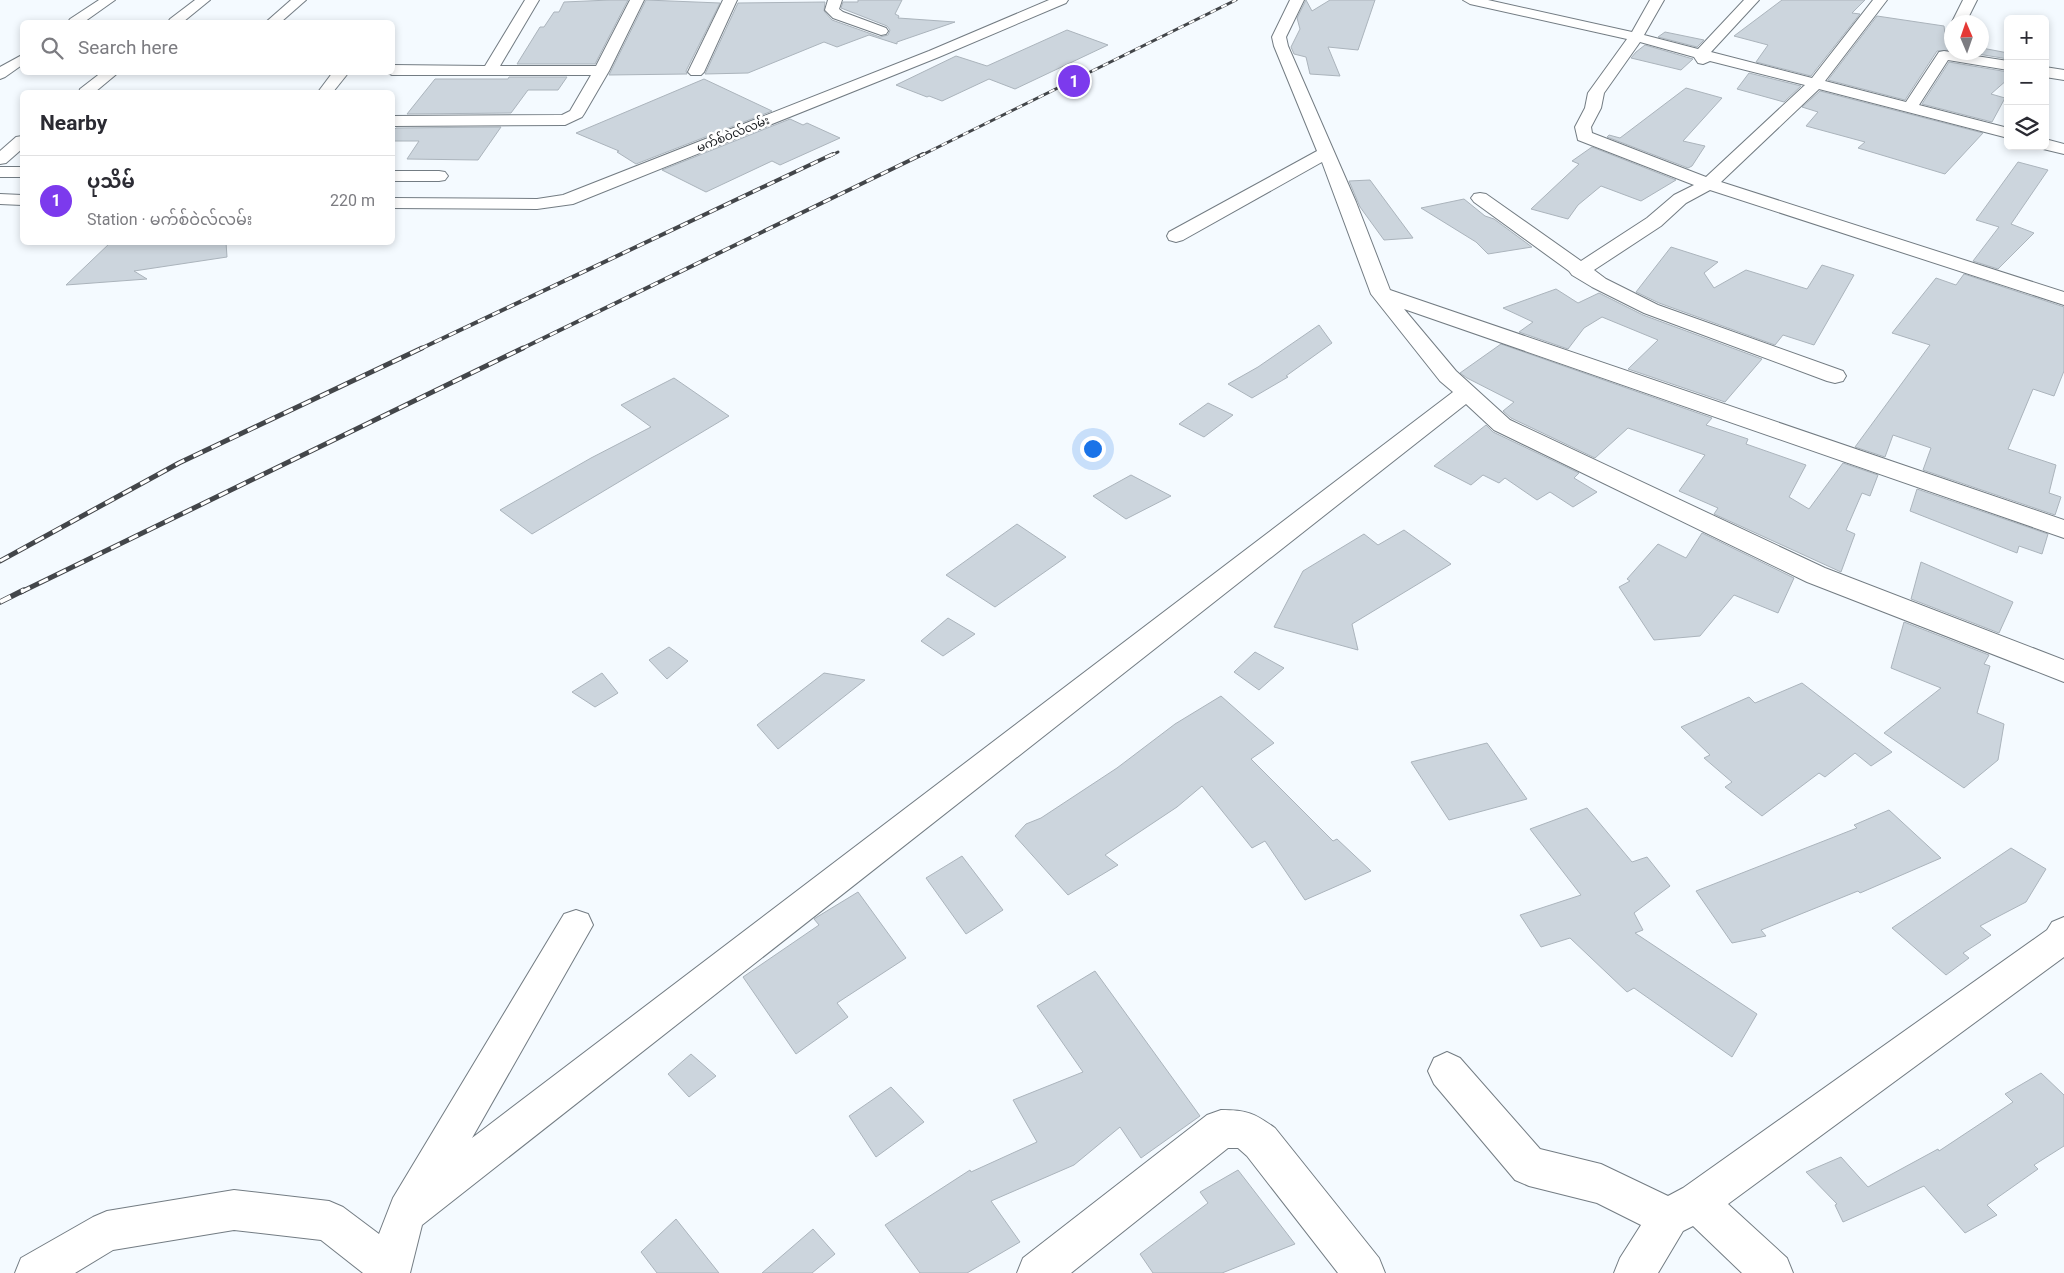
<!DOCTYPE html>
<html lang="en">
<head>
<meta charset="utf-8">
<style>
	:root { --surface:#fff; --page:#f2f2f3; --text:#2b2b33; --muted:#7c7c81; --line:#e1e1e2; --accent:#7c3aed }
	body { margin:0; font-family:Roboto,"Noto Sans Myanmar",sans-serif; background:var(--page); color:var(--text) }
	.controls { position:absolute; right:15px; top:15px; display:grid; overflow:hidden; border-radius:8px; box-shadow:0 2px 8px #0003 }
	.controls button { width:45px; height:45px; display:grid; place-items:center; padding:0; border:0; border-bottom:1px solid var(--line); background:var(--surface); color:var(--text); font:25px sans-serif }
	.compass { position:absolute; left:1944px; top:15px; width:45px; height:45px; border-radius:50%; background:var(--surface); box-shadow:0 2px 8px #0003; rotate:358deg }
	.you { position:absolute; left:1092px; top:448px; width:18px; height:18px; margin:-12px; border:4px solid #fff; border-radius:50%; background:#1a73e8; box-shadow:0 0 0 8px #1a73e833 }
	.badge { display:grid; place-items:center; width:32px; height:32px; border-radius:50%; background:var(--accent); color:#fff; font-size:16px; font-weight:700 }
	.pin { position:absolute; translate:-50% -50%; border:2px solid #fff; box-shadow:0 1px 5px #0006 }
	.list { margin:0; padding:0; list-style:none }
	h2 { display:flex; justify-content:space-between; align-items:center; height:65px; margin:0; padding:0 20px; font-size:21px }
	h2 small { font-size:16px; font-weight:400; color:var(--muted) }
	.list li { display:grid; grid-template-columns:32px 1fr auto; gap:15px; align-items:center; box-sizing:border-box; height:90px; padding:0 20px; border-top:1px solid var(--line) }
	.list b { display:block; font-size:19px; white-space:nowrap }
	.list p { margin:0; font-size:16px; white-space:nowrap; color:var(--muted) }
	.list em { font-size:16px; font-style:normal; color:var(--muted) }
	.icon { flex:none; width:28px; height:28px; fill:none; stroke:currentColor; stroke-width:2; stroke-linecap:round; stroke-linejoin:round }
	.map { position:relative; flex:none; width:2064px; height:1273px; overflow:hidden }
	.search { position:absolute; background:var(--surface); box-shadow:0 2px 8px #0003; left:20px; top:20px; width:375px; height:55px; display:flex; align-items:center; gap:12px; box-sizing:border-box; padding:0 18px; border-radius:8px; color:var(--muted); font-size:19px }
	.panel { position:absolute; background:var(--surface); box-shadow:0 2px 8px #0003; left:20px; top:90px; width:375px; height:155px; border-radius:8px }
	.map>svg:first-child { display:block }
	.building { fill:#ccd5dd; stroke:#abb4bc }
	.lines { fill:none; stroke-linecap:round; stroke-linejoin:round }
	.street-casing { stroke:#737c83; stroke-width:2 }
	.street { fill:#fff; fill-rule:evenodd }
	.rail-far3-casing { stroke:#43464a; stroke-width:3 }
	.rail-far2-casing { stroke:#43464a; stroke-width:4 }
	.rail-far1-casing { stroke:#43464a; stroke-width:5 }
	.rail-casing { stroke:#43464a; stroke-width:5.5 }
	.rail-far3 { stroke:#fff; stroke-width:2; stroke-dasharray:6; stroke-linecap:butt }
	.rail-far2 { stroke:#fff; stroke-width:2.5; stroke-dasharray:8; stroke-linecap:butt }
	.rail-far1 { stroke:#fff; stroke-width:3; stroke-dasharray:10; stroke-linecap:butt }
	.rail { stroke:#fff; stroke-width:4; stroke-dasharray:12; stroke-linecap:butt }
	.labels { text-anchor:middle; stroke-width:5; stroke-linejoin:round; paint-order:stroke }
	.far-street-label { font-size:12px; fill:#16191c; stroke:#fff }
</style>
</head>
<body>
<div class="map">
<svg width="2064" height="1273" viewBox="0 0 2064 1273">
	<rect width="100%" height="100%" fill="#f4faff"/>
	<g class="building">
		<path d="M 610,0 L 628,0 L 595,64 L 517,64 L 540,27 L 544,27 L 554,12 L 559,12 L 564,2 Z"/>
		<path d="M 646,0 L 720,3 L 686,71 L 687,74 L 609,75 Z"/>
		<path d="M 858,0 L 902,0 L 895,14 L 899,16 L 898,18 L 955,22 L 897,42 L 897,44 L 869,35 L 837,47 L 824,42 L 748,73 L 705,74 L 738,3 L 825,2 L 824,11 L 832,20 L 880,37 L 888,35 L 890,30 L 887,26 L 841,8 L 843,2 L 858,2 Z"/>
		<path d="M 1306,0 L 1312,11 L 1330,0 L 1375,0 L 1358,50 L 1328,47 L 1340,76 L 1310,74 L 1306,57 L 1294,54 L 1291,47 L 1300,29 L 1297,18 Z"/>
		<path d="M 1782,0 L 1865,0 L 1852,13 L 1860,14 L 1811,76 L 1756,62 L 1768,45 L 1734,36 Z"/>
		<path d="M 1877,16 L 1944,26 L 1946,41 L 1952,42 L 1952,50 L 1937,51 L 1905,100 L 1828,80 Z"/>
		<path d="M 1067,30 L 1108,45 L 1015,89 L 989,79 L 942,101 L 929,96 L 927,97 L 896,85 L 956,56 L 987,66 Z"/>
		<path d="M 1665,32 L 1704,40 L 1697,47 L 1658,37 Z"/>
		<path d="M 1645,45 L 1693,59 L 1681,70 L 1631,58 L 1636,52 Z"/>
		<path d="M 1982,48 L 2008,53 L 2008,59 L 1966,52 L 1982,52 Z"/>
		<path d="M 1949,62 L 2008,72 L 2008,79 L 1991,94 L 2005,98 L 1992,122 L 1922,104 Z"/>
		<path d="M 1749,73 L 1801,86 L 1784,102 L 1737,89 Z"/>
		<path d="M 509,77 L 567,77 L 558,90 L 528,90 L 511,113 L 407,114 L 435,79 L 508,79 Z"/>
		<path d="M 704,79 L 772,111 L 636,164 L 617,152 L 619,151 L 576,133 Z"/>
		<path d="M 1686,88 L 1722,98 L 1683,141 L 1705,146 L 1692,166 L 1688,168 L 1607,137 L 1609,135 L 1620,138 Z"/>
		<path d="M 1820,91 L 1983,133 L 1945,174 L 1858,148 L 1865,142 L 1806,126 L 1818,112 L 1802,107 Z"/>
		<path d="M 790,119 L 803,125 L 807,123 L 840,138 L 780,165 L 772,161 L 706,192 L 662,170 Z"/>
		<path d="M 501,127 L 478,160 L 407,159 L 419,141 L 392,141 L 392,132 L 396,128 Z"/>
		<path d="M 1592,147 L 1676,180 L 1641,201 L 1601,186 L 1578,205 L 1568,219 L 1531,209 L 1579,164 L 1572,161 Z"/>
		<path d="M 2018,162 L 2048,170 L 2011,224 L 2034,233 L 1998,269 L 1973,261 L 1999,227 L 1976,220 Z"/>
		<path d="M 1370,180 L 1413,238 L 1384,240 L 1360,207 L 1349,181 Z"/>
		<path d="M 1464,199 L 1485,216 L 1494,219 L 1532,247 L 1488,254 L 1476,242 L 1421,208 Z"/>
		<path d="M 111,242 L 226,242 L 227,257 L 134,271 L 147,279 L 66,285 Z"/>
		<path d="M 1671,247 L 1718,262 L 1704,273 L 1714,288 L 1746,270 L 1807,289 L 1822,265 L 1854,275 L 1814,345 L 1783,335 L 1775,345 L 1659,303 L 1636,292 Z"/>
		<path d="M 1964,274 L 2064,307 L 2064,371 L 2054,396 L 2033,389 L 2008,449 L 2056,465 L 2049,493 L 2061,497 L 2055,515 L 1923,470 L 1931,448 L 1893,435 L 1885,457 L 1855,447 L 1930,345 L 1892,333 L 1936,278 L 1956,285 Z"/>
		<path d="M 1556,289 L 1578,303 L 1599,293 L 1643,315 L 1762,359 L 1725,402 L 1628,369 L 1658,340 L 1602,317 L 1584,328 L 1568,349 L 1519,332 L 1533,322 L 1503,308 Z"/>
		<path d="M 1319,325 L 1332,343 L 1286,376 L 1288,377 L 1252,398 L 1228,384 L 1258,367 Z"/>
		<path d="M 1501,344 L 1712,418 L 1706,425 L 1748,439 L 1746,444 L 1806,465 L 1789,497 L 1809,509 L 1843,463 L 1878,475 L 1870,496 L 1862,493 L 1846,530 L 1855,534 L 1841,572 L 1714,514 L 1718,508 L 1679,491 L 1705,455 L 1628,428 L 1595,458 L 1511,418 L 1503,411 L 1514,402 L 1467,378 L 1460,373 Z"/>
		<path d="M 674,378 L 729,416 L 532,534 L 500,510 L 591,458 L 651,427 L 621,405 Z"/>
		<path d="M 1208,403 L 1233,415 L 1204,437 L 1179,424 Z"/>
		<path d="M 1486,425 L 1493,432 L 1579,473 L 1574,478 L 1597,492 L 1573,507 L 1550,492 L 1537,500 L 1505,478 L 1499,483 L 1483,475 L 1471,485 L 1434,466 Z"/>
		<path d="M 1131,475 L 1171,496 L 1126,519 L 1093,496 Z"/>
		<path d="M 1917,489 L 2048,534 L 2042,554 L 2019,546 L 2017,553 L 1910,511 Z"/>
		<path d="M 1017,524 L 1066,557 L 995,607 L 946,575 Z"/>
		<path d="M 1404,530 L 1451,564 L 1352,624 L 1358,650 L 1274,627 L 1303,571 L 1364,534 L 1378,545 Z"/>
		<path d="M 1702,533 L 1794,578 L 1778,613 L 1734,595 L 1700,636 L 1654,640 L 1619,587 L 1630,581 L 1627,579 L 1658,544 L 1686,558 Z"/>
		<path d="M 1921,562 L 2013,602 L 1999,633 L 1911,599 Z"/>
		<path d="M 948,618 L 975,634 L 943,656 L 921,641 Z"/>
		<path d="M 1904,622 L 1989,655 L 1984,664 L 1990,666 L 1977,713 L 2004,724 L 1998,760 L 1964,788 L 1884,733 L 1941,688 L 1891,668 Z"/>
		<path d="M 669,647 L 688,661 L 667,679 L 649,660 Z"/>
		<path d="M 1255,652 L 1284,668 L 1259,690 L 1234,672 Z"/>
		<path d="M 602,673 L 618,693 L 595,707 L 572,692 Z"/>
		<path d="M 824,673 L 865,680 L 778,749 L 757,725 Z"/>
		<path d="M 1802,683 L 1892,752 L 1871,766 L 1855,753 L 1825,777 L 1819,773 L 1762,816 L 1725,787 L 1732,782 L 1704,758 L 1710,755 L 1681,727 L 1749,697 L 1755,703 Z"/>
		<path d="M 1221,696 L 1274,743 L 1251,759 L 1333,841 L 1337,839 L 1371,871 L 1305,900 L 1265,841 L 1252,848 L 1202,786 L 1177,807 L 1105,855 L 1118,865 L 1068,895 L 1015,836 L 1026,824 L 1041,818 L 1117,768 L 1175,724 Z"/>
		<path d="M 1487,743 L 1527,799 L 1449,820 L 1411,762 Z"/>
		<path d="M 1587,808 L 1632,862 L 1647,857 L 1670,886 L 1634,913 L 1643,930 L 1635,933 L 1757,1014 L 1732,1057 L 1634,988 L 1627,992 L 1570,938 L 1541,947 L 1520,915 L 1581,895 L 1530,829 Z"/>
		<path d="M 1889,810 L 1941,858 L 1860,893 L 1858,891 L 1761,930 L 1766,936 L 1732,943 L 1696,891 L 1857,828 L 1854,825 Z"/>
		<path d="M 2011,848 L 2046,869 L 2026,902 L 1980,926 L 1991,935 L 1963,953 L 1969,958 L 1946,975 L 1892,928 Z"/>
		<path d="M 962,856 L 1003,910 L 966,934 L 926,878 Z"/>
		<path d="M 858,892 L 906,958 L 837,1003 L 848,1017 L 796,1054 L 743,977 L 819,925 L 814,919 L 817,917 Z"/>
		<path d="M 1095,971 L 1200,1116 L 1141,1158 L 1120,1127 L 1074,1165 L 991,1201 L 1020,1242 L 967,1273 L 920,1273 L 885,1225 L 970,1170 L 971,1172 L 1037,1142 L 1013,1100 L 1083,1072 L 1037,1006 Z"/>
		<path d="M 691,1054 L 716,1076 L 689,1097 L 668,1074 Z"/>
		<path d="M 2041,1073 L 2064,1095 L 2064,1146 L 2034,1165 L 2038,1169 L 1987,1205 L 1997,1215 L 1965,1233 L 1924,1186 L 1843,1222 L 1835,1205 L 1837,1204 L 1806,1172 L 1841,1157 L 1868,1187 L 1938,1149 L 1939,1151 L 2013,1102 L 2005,1094 Z"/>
		<path d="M 891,1087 L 924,1122 L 876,1157 L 849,1116 Z"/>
		<path d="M 1238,1170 L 1295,1244 L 1222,1273 L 1153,1273 L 1140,1254 L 1208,1203 L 1200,1192 Z"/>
		<path d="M 676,1219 L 719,1273 L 657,1273 L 641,1252 Z"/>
		<path d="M 813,1229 L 835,1254 L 812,1273 L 762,1273 Z"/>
	</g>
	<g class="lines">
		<defs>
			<g id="street">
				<path d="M 99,0 L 115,0 L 84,22 L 68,22 L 70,19 Z"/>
				<path d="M 195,0 L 210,0 L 183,22 L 168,22 L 170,19 Z"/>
				<path d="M 291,0 L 306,0 L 281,22 L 266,22 Z"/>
				<path d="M 525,0 L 539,0 L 500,66 L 596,66 L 630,0 L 644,0 L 609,71 L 584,114 L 582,117 L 565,125 L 392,126 L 392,116 L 562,115 L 570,111 L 591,75 L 392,75 L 386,72 L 392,72 L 392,65 L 485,66 Z"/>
				<path d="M 723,0 L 737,0 L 704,72 L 701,75 L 691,75 L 688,72 Z"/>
				<path d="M 828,0 L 842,0 L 839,9 L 843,12 L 886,28 L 888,31 L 886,34 L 881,35 L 833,18 L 825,10 Z"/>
				<path d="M 1049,0 L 1068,0 L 1066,3 L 939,57 L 573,204 L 537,209 L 392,208 L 392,198 L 537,199 L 563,195 L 929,51 Z"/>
				<path d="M 1290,0 L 1304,0 L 1286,37 L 1288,46 L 1356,202 L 1390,290 L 2064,520 L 2064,538 L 1404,309 L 1456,371 L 1510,420 L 1825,568 L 2064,660 L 2064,682 L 1807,582 L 1494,430 L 1466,404 L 422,1225 L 410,1273 L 363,1273 L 321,1240 L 234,1230 L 113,1250 L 75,1273 L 15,1273 L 21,1258 L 93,1217 L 107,1211 L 234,1190 L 329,1201 L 343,1207 L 379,1234 L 393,1198 L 564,914 L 576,910 L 588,914 L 593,925 L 472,1138 L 1453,392 L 1440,381 L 1371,294 L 1322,162 L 1183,240 L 1176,242 L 1169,240 L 1167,236 L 1169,232 L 1317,151 L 1274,46 L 1272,37 Z"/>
				<path d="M 1463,0 L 1488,0 L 1632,32 L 1650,0 L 1664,0 L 1644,35 L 1698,49 L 1744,0 L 1759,0 L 1711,52 L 1812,78 L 1873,0 L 1887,0 L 1825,81 L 1906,102 L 1939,52 L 1944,51 L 2008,61 L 2008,70 L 1948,60 L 1919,105 L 2008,128 L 2008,138 L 1819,89 L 1721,182 L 2064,292 L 2064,305 L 1710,190 L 1686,203 L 1661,226 L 1594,270 L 1606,279 L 1658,305 L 1843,371 L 1846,376 L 1843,381 L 1835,383 L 1827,381 L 1644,313 L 1592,287 L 1572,275 L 1569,271 L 1474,202 L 1471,198 L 1474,194 L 1480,193 L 1486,194 L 1581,261 L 1647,218 L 1674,195 L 1694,185 L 1578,140 L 1575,127 L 1585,108 L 1588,93 L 1627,39 L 1470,4 ZM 1640,42 L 1694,57 L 1698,63 L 1703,64 L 1710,61 L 1805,85 L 1706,177 L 1592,133 L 1591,127 L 1601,108 L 1604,93 Z"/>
				<path d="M 1963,0 L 1977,0 L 1966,22 L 1952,22 Z"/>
				<path d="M 22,55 L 22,65 L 5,77 L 0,79 L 0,67 Z"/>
				<path d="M 2045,67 L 2064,70 L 2064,80 L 2045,77 Z"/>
				<path d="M 102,72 L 119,72 L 95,92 L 79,92 L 80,89 Z"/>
				<path d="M 333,72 L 349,72 L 333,92 L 318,92 Z"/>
				<path d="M 22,136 L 22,149 L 6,163 L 0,164 L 0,151 L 16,137 Z"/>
				<path d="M 2045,139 L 2064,144 L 2064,154 L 2039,148 L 2038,146 L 2045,146 Z"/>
				<rect x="0" y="167" width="22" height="10"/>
				<path d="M 392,171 L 439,171 L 445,172 L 448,176 L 445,180 L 439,181 L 392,181 Z"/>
				<path d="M 0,194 L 22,195 L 22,205 L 0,204 Z"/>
				<path d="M 2064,917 L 2064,957 L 1728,1204 L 1787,1258 L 1793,1273 L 1742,1273 L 1693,1226 L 1683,1231 L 1658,1273 L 1614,1273 L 1620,1258 L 1641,1225 L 1597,1203 L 1529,1186 L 1515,1180 L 1434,1084 L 1428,1071 L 1434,1058 L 1447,1052 L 1460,1058 L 1540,1149 L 1601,1164 L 1668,1196 L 1683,1188 L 2047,930 L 2052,922 Z"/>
				<path d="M 1221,1110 C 1247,1110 1254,1113 1275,1128 L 1379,1258 L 1385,1273 L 1338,1273 L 1247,1156 L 1238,1148 L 1228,1148 L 1071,1273 L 1017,1273 L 1023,1258 L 1207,1115 Z"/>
			</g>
		</defs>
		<use href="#street" class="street-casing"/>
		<use href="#street" class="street"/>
		<defs>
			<g id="rail-far3">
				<path d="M 830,156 L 838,152"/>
				<path d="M 920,156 L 1236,0"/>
			</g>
			<g id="rail-far2">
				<path d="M 420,349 L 833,154"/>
				<path d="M 521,349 L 923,154"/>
			</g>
			<g id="rail-far1">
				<path d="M 0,561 L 179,463 L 422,348"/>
				<path d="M 21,592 L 523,348"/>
			</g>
			<path id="rail" d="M 0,602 L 24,590"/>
		</defs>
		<use href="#rail-far3" class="rail-far3-casing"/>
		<use href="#rail-far2" class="rail-far2-casing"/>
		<use href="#rail-far1" class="rail-far1-casing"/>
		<use href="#rail" class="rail-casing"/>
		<use href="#rail-far3" class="rail-far3"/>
		<use href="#rail-far2" class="rail-far2"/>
		<use href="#rail-far1" class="rail-far1"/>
		<use href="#rail" class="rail"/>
	</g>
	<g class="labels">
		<g class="far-street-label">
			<text transform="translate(733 134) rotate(-22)" y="4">မက်စ်ဝဲလ်လမ်း</text>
		</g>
	</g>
</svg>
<div class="controls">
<button>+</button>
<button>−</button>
<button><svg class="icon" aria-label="layers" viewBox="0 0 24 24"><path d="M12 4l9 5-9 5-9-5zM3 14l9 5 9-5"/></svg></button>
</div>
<svg class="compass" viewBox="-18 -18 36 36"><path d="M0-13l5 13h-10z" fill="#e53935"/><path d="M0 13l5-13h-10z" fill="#7c7c81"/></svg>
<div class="you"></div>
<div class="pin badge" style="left:1074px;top:81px">1</div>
<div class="search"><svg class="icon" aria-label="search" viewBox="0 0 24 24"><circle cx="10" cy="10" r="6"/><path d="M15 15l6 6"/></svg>Search here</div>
<section class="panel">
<h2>Nearby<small></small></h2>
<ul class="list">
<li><span class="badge">1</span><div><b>ပုသိမ်</b><p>Station · မက်စ်ဝဲလ်လမ်း</p></div><em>220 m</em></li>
</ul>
</section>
</div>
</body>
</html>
